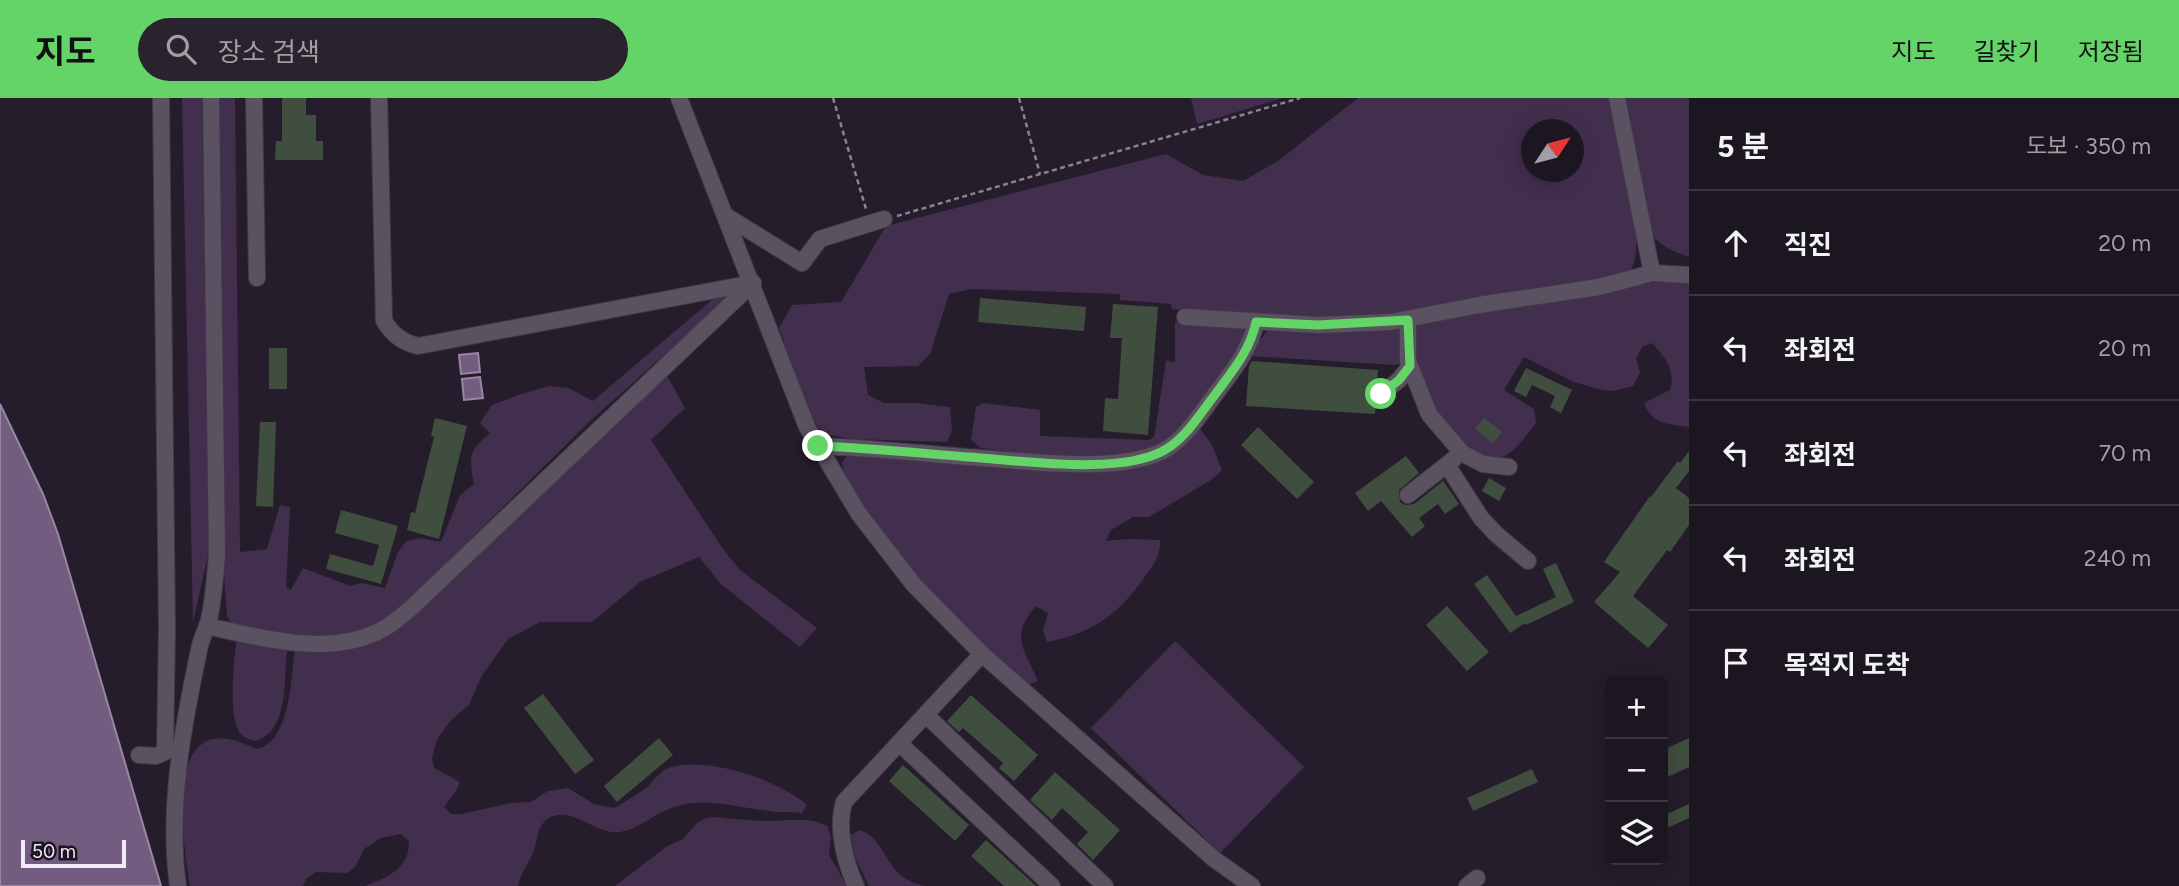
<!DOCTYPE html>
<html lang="ko">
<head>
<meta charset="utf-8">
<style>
	:root { --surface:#1c1621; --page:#29232e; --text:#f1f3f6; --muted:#a09fa5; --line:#3a353f; --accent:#64d468 }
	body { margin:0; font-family:Figtree,"Noto Sans KR",sans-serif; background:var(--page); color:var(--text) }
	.controls { position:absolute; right:21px; bottom:21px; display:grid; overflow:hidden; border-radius:10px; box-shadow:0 4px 18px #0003 }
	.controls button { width:63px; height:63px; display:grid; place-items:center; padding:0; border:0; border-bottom:2px solid var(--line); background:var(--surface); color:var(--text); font:35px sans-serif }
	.compass { position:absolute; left:1521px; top:21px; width:63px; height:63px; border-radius:50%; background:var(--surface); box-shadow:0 4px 18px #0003; rotate:54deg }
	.scale { position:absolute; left:21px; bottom:18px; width:105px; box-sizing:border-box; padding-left:7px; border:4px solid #f0eaf4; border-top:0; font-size:19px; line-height:24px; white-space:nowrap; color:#f0eaf4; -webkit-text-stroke:5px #1c1422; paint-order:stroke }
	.stop { position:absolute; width:21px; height:21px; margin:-16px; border:5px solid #64d468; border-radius:50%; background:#fff }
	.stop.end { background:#64d468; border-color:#fff; box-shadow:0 2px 7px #0008 }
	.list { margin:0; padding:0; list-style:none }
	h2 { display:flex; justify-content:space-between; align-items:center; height:91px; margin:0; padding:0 28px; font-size:30px }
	h2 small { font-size:23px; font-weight:400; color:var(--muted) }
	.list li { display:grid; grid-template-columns:46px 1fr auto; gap:21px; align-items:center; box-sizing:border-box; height:105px; padding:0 28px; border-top:2px solid var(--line) }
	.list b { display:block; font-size:26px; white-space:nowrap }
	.list em { font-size:23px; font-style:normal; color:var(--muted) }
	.icon { flex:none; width:38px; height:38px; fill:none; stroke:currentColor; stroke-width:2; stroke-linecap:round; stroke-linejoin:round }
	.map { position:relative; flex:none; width:1689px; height:788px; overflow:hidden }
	header { display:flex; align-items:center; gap:42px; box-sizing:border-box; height:98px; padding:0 35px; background:var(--accent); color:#111 }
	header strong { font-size:33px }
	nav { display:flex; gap:38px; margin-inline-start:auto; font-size:24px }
	.search { width:490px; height:63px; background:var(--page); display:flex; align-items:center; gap:18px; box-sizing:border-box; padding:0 24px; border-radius:38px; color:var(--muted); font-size:26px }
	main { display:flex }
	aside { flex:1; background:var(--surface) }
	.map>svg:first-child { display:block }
	.green { fill:#422f4e; fill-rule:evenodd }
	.water { fill:#725d80; stroke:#9887a3; stroke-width:2 }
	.building { fill:#404e3f }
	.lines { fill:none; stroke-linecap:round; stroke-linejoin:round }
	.minor-casing { stroke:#423a48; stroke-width:18 }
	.path { stroke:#8b8390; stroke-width:2.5; stroke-dasharray:5 3.5; stroke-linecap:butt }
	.minor { stroke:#5b5261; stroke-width:16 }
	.route { stroke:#64d468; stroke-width:9 }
</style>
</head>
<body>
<header>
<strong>지도</strong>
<div class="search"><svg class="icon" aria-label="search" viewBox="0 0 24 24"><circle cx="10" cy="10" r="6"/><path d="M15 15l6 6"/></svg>장소 검색</div>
<nav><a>지도</a><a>길찾기</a><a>저장됨</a></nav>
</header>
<main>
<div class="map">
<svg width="1689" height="788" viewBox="0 0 1689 788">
	<rect width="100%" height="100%" fill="#261d2c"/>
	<g class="green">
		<path d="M 182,0 L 202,0 L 209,453 L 193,524 Z"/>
		<path d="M 217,0 L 235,0 L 240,454 L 267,451 L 280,407 L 290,409 L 286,489 L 291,492 L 303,470 L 350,488 L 361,485 L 385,490 L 398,454 L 406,443 L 420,440 L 441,444 L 460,397 L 474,386 C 469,359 468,353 490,335 L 480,325 L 492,307 L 521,296 L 549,288 L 568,290 L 593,303 L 720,195 L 736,193 L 592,321 L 401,510 C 393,516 384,524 374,529 C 335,548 273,534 232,527 L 227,518 L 224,477 Z"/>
		<path d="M 1191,0 L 1283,0 L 1197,26 Z"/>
		<path d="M 1358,0 L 1612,0 C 1618,35 1644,136 1634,165 C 1631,173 1627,176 1619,180 L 1407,216 L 1319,222 L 1172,211 L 1171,206 L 1120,202 L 1120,196 L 971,191 L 949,196 L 930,256 L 918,268 L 864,269 L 868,297 L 884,305 L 915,305 L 950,309 L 952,333 L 947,344 L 853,341 L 824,336 L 810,318 L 779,230 L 792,207 L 841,204 L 886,128 L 1166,56 L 1203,77 L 1243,83 L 1278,63 ZM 1532,32 L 1574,32 L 1574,74 L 1532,74 Z"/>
		<path d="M 1623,0 L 1689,0 L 1689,159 C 1672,153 1657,147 1648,131 Z"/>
		<path d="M 1689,182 L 1689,329 C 1668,326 1653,327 1644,305 L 1670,292 C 1676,273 1665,259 1652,245 L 1642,249 L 1636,261 L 1640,274 L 1633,288 L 1613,293 L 1598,291 L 1574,284 L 1524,259 L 1504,292 L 1534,311 L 1536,325 C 1527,336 1513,359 1497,360 C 1491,361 1482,356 1477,354 C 1444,336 1427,303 1416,269 C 1412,256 1414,239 1414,226 L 1421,223 L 1663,183 Z"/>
		<path d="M 1175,224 L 1239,227 L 1246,235 L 1246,242 L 1177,340 L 1145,354 L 1068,361 L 981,350 L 971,342 L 976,309 L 983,305 L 1040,312 L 1040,338 L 1149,342 L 1154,339 L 1166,263 L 1175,264 Z"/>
		<path d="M 1270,229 L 1401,229 L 1403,265 L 1395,267 L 1248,258 Z"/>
		<path d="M 665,274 L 685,310 L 651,342 L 723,451 L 740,472 L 817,530 L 800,549 L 721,486 L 699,459 L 640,484 L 592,524 L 540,524 L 508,541 L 481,579 L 469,607 L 451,622 L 437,641 L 432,660 L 434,670 L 460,684 L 456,693 L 444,709 L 451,716 L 461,716 L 511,705 L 531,704 L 548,693 L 568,690 L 594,706 L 614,710 C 625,703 637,697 647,689 C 655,682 661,671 672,669 C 709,659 779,682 807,707 L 802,715 C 791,713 780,715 770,713 C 737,710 706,698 674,709 C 655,715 639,731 620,734 C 594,738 568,702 544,724 C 537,731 538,740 535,749 C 531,763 521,773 518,788 L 365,788 C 387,780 410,770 409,743 L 401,736 L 381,740 L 364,751 L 355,769 L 347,775 L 316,774 L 307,780 L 303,788 L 190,788 C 185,755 167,651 213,641 C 228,638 243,645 256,651 C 291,646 291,577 295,549 L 364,544 Z"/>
		<path d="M 1200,331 L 1212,347 L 1222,372 L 1211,382 L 1149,419 L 1133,419 L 1111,432 L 1106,443 L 1129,441 L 1160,442 C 1161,459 1153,467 1144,480 C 1117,518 1092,535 1047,544 L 1043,532 L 1048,515 L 1036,508 C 1009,539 1024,550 1038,583 L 1030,586 C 968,534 908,477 863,408 C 854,394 844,382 842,365 L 849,356 L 1119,369 L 1190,339 Z"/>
		<path d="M 237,540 L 288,548 C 282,576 292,631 256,643 C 250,642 245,640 241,636 C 227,620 234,561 237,540 Z"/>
		<path d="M 1175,543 L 1304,669 L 1220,755 L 1091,630 Z"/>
		<path d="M 716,719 C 733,721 750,723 767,723 C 788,723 808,718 827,728 L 831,738 L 829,757 L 847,788 L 615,788 L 666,749 L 683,741 L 697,725 L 706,720 Z"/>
		<path d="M 860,732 C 889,742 883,781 926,788 L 869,788 L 854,757 L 850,737 Z"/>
	</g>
	<g class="water">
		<path d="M 478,255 L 480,274 L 461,276 L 459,257 Z"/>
		<path d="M 480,279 L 483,300 L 464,302 L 462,281 Z"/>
		<path d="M 0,306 L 43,396 L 58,436 L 161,788 L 0,788 Z"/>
	</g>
	<g class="building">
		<path d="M 282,0 L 306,0 L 306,17 L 316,17 L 316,43 L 323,43 L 323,62 L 275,62 L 276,43 L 282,43 Z"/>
		<path d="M 980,200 L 1086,209 L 1084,233 L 978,224 Z"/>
		<path d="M 1113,206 L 1158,209 L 1148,337 L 1103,333 L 1105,300 L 1118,301 L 1122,240 L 1110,240 Z"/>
		<rect x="269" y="250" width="18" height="41"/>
		<path d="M 1252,263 L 1378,272 L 1377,286 L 1372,291 L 1371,297 L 1376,305 L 1375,316 L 1246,308 L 1249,268 Z"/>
		<path d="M 1526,270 L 1572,292 L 1561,315 L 1550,309 L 1555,298 L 1532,287 L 1526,299 L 1514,293 Z"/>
		<path d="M 435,320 L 467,328 L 439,441 L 407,432 L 411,414 L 415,415 L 434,339 L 431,338 Z"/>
		<path d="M 1484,320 L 1502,334 L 1493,346 L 1475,331 Z"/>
		<path d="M 260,324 L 276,324 L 273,409 L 256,408 Z"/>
		<path d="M 1258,329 L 1314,384 L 1297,401 L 1241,347 Z"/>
		<path d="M 1689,353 L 1689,373 L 1676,390 L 1689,400 L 1689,427 L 1670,454 L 1667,452 L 1633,498 L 1668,527 L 1648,550 L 1594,504 L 1620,474 L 1604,464 L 1650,398 L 1651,399 L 1678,363 L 1680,365 Z"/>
		<path d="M 1406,358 L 1419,375 L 1399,392 L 1400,404 L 1405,407 L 1414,406 L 1443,383 L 1459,406 L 1445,416 L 1438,406 L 1419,420 L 1425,428 L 1412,439 L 1381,403 L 1368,413 L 1355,395 Z"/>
		<path d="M 1489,380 L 1506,390 L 1499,403 L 1482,393 Z"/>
		<path d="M 341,412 L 398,428 L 381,486 L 326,471 L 330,456 L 373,468 L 379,447 L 335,435 Z"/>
		<path d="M 1556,465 L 1574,504 L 1526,527 L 1525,525 L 1510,535 L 1474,486 L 1487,477 L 1516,518 L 1556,499 L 1543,471 Z"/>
		<path d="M 1447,508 L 1489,554 L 1467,573 L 1426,527 Z"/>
		<path d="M 543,596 L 594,662 L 575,676 L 524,610 Z"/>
		<path d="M 971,597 L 1038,657 L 1014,683 L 999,670 L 1003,665 L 963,630 L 959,634 L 947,623 Z"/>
		<path d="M 659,640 L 673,657 L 617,704 L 604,688 Z"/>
		<path d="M 1689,640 L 1689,669 L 1663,681 L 1663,652 Z"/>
		<path d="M 903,667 L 969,727 L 955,743 L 889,683 Z"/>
		<path d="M 1532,671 L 1538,684 L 1473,713 L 1467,700 Z"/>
		<path d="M 1055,674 L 1120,732 L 1093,762 L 1077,746 L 1088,734 L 1062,710 L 1052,722 L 1030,702 Z"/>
		<path d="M 1689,706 L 1689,720 L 1663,732 L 1663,718 Z"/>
		<path d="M 986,742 L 1036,788 L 1004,788 L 971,758 Z"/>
	</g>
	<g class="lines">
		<defs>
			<g id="minor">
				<path d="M 254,0 L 257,180"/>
				<path d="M 379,0 L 384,223 C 393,237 402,244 418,248 L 753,185"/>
				<path d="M 679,0 L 807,329 L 859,416 L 914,487 L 982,556 L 1214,761 L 1252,788"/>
				<path d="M 1617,0 L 1652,175"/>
				<path d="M 726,118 L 802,165 L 820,141 L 884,121"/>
				<path d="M 1185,219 L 1318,227 L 1391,224 L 1479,207 L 1599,189 L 1652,175 L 1689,177"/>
				<path d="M 1408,222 L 1408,263 L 1429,316 L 1462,355 L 1483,366 L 1509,369"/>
				<path d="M 1381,296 L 1399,282 L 1410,268"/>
				<path d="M 818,348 C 868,350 918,355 967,359 C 1019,362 1125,378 1168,350 C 1189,336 1202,313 1217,294 C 1234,271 1250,252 1256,224"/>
				<path d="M 1447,367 L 1481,420 L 1496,436 L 1528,463"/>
				<path d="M 1408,397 L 1454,361"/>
				<path d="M 207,528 C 262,540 331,560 383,531 C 393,526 401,518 410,511 L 753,185"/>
				<path d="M 926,617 L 1105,788"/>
				<path d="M 899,645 L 1052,788"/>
				<path d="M 139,657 L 156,658 L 165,654 L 167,531 L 161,0"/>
				<path d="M 178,788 C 167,711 183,628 199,552 C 201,540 208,529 210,517 C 214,497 215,477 217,458 L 211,0"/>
				<path d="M 856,788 C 845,764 836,730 844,704 L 982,556"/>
				<path d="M 1467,788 L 1477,780"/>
			</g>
		</defs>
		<use href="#minor" class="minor-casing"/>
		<g class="path">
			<path d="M 833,0 L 866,111"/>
			<path d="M 1019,0 L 1040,76"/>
			<path d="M 897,118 L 1300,0"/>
		</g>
		<use href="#minor" class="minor"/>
	</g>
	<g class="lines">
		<path class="route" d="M 818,348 C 868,350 918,355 968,359 C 1019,362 1124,379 1168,350 C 1189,336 1202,313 1217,294 C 1234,271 1250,252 1256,224 L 1318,227 L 1408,222 L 1410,268 L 1399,282 L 1381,296"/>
	</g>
</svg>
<div class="controls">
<button>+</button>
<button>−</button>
<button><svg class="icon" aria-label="layers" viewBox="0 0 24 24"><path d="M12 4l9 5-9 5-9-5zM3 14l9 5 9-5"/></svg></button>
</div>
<svg class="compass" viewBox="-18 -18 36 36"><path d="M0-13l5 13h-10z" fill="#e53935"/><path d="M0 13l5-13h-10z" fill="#a09fa5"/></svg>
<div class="scale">50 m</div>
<div class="stop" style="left:1381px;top:296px"></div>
<div class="stop end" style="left:818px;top:348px"></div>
</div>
<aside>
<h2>5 분<small>도보 · 350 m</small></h2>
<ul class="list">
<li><svg class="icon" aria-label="ahead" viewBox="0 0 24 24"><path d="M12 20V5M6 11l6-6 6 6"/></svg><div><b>직진</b></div><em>20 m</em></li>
<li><svg class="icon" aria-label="left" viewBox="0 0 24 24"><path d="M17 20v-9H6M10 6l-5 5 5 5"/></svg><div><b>좌회전</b></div><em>20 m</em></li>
<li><svg class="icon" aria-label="left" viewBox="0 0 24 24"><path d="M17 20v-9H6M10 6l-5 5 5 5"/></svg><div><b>좌회전</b></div><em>70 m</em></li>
<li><svg class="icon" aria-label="left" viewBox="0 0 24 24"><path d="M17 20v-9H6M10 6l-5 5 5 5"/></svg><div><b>좌회전</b></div><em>240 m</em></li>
<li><svg class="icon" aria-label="arrive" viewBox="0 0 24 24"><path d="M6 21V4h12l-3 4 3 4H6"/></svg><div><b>목적지 도착</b></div></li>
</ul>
</aside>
</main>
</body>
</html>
